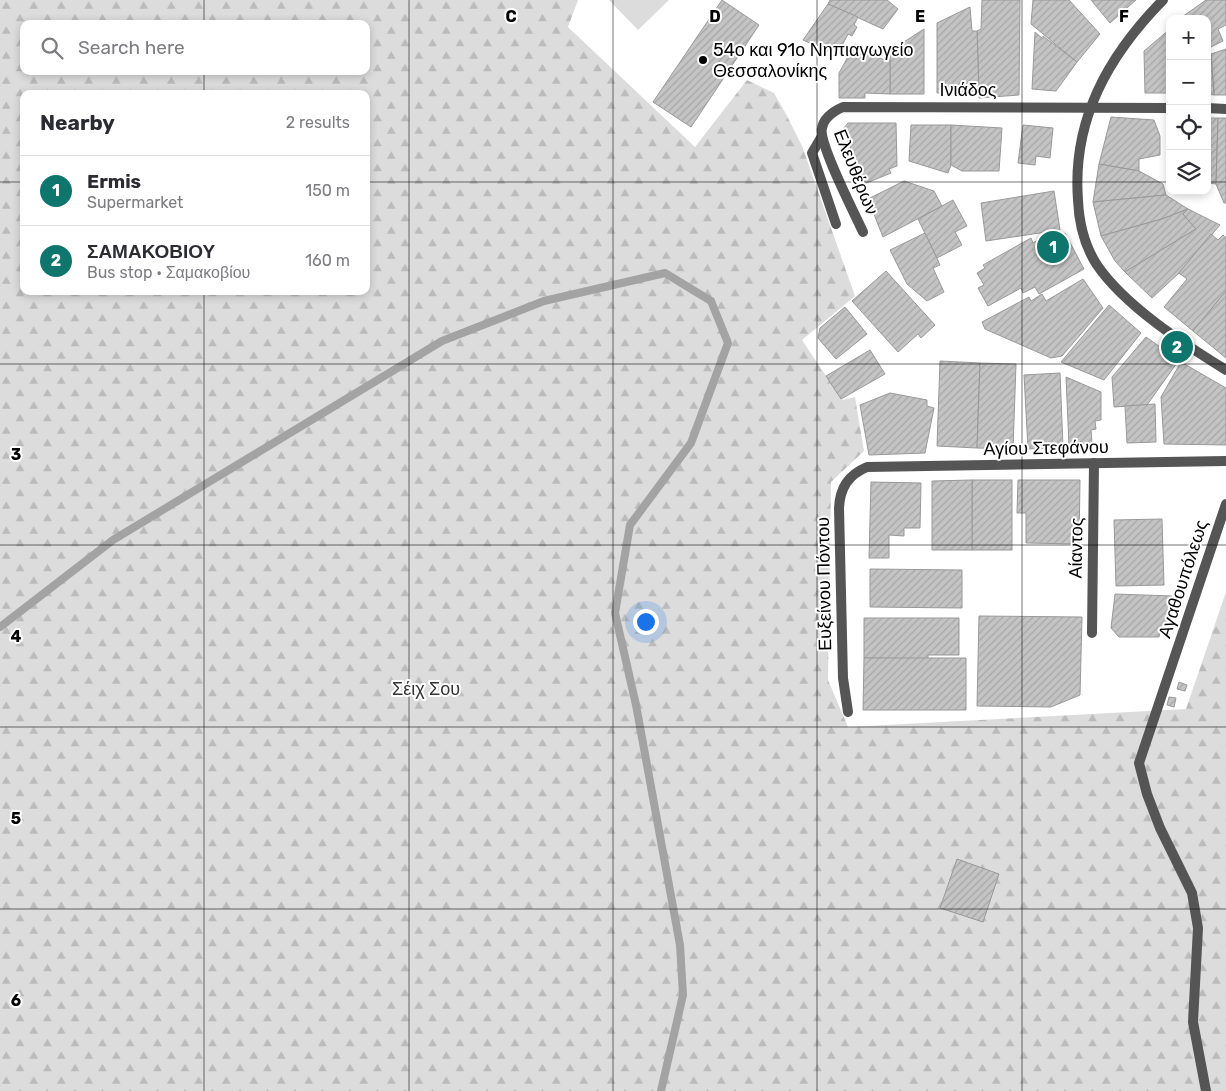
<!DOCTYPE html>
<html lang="en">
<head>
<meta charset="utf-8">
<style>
	:root { --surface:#fff; --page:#f7f7f7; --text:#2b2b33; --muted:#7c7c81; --line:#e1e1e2; --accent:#0f766e }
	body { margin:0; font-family:Rubik,sans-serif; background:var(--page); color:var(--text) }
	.controls { position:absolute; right:15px; top:15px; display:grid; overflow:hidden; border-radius:10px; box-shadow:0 2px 8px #0003 }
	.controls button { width:45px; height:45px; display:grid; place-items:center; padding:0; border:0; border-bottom:1px solid var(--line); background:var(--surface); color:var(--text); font:25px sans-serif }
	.you { position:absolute; left:645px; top:621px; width:18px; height:18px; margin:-12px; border:4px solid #fff; border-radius:50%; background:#1a73e8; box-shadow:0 0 0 8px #1a73e833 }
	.badge { display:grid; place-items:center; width:32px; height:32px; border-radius:50%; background:var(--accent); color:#fff; font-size:16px; font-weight:700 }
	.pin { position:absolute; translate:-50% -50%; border:2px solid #fff; box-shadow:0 1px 5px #0006 }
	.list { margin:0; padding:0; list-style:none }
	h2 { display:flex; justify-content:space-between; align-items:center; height:65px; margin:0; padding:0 20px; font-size:21px }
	h2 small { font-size:16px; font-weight:400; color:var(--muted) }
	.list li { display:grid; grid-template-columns:32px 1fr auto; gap:15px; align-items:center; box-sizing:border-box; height:70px; padding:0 20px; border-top:1px solid var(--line) }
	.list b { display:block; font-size:19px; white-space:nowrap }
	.list p { margin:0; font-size:16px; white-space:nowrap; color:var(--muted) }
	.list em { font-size:16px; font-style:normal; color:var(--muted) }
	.icon { flex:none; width:28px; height:28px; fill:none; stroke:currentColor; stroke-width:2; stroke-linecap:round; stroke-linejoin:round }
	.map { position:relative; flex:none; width:1226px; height:1091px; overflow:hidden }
	.search { position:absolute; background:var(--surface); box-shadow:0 2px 8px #0003; left:20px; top:20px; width:350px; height:55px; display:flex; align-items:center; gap:12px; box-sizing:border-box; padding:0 18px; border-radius:10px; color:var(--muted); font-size:19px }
	.panel { position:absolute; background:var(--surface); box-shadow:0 2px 8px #0003; left:20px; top:90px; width:350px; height:205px; border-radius:10px }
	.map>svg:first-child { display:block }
	.forest { fill:url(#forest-firs); fill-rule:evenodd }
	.park { fill:#dcdcdc }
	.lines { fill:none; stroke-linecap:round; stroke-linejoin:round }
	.stream { stroke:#a3a3a3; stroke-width:8 }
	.building { fill:url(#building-hatch); stroke:#999 }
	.street { stroke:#555; stroke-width:10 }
	.grid { fill:none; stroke:#000; stroke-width:1; stroke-opacity:0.55 }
	.poi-dot { fill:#000; stroke:#fff; stroke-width:2 }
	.labels { text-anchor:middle; stroke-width:4; stroke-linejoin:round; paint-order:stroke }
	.poi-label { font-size:18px; fill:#000; stroke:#fff; text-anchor:start }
	.street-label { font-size:18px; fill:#000; stroke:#fff }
	.park-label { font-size:18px; fill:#333; stroke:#fff }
	.grid-label { font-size:16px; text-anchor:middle; font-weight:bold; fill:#000; stroke:#fff; stroke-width:4; stroke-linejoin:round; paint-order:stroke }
</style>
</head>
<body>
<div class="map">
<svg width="1226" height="1091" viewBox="0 0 1226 1091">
	<defs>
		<pattern id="forest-firs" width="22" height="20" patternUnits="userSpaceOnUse" patternTransform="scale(1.25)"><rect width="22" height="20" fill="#dcdcdc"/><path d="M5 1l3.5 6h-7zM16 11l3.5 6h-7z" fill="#bbb"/></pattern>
		<pattern id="building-hatch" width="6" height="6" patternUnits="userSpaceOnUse" patternTransform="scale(1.25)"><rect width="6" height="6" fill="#c4c4c4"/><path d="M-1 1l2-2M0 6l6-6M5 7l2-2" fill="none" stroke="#a7a7a7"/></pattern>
	</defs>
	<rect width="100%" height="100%" fill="#fff"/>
	<path class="forest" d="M 0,0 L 578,0 L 568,27 L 695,147 L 747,80 L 774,93 L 786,114 L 802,146 L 855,296 L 802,340 L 842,400 L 855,397 L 864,451 L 831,482 L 828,680 L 848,727 L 1186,709 L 1226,592 L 1226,1091 L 0,1091 ZM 24,24 L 366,24 L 366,71 L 24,71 ZM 24,94 L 366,94 L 366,291 L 24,291 Z"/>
	<path class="park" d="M 609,0 L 669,0 L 638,30 Z"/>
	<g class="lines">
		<path class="stream" d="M 0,627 L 113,540 L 442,341 L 544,301 L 665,273 L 711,301 L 728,343 L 691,443 L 630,525 L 615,613 L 636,705 L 680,945 L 683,995 L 661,1091"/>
	</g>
	<g class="building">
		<path d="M 722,0 L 759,25 L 691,127 L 653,102 Z"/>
		<path d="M 830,0 L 887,0 L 898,9 L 883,29 L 828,4 Z"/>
		<path d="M 982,0 L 1020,0 L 1019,95 L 979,98 L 977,31 L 981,29 Z"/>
		<path d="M 1033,0 L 1069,0 L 1100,34 L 1077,62 L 1031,24 Z"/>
		<path d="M 1091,0 L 1136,0 L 1110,23 Z"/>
		<path d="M 1206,0 L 1226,0 L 1226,25 L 1218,29 L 1223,41 L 1211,47 L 1207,41 L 1207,19 L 1185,19 L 1182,17 Z"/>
		<path d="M 828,4 L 858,17 L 854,25 L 857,27 L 852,36 L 848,34 L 837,55 L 803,40 Z"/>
		<path d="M 970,7 L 972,31 L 977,31 L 979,91 L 937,93 L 937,23 Z"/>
		<path d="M 924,29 L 924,94 L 890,94 L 890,51 Z"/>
		<path d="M 1170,29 L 1170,93 L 1145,93 L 1144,51 Z"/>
		<path d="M 1035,32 L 1043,39 L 1043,36 L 1077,62 L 1056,91 L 1032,89 Z"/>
		<path d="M 855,44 L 884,60 L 890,60 L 890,94 L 865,93 L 865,98 L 839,98 L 839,73 Z"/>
		<path d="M 1226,49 L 1226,95 L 1214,95 L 1211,54 Z"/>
		<path d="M 1207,50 L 1211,54 L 1214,95 L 1207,94 Z"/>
		<path d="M 1111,117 L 1154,120 L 1160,136 L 1160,155 L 1139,159 L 1139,171 L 1099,164 Z"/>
		<path d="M 1207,118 L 1218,118 L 1216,184 L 1207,183 Z"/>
		<path d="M 1218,118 L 1226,118 L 1226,203 L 1224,203 L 1216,184 Z"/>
		<path d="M 848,123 L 896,123 L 897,166 L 889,169 L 891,173 L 864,184 L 843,129 Z"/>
		<path d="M 911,125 L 951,125 L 951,165 L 948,173 L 909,161 Z"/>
		<path d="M 951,125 L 1002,128 L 999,171 L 962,171 L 951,165 Z"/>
		<path d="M 1023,125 L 1053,128 L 1050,158 L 1036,156 L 1035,165 L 1018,163 Z"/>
		<path d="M 1099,164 L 1139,171 L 1163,184 L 1166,195 L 1093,202 Z"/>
		<path d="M 904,181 L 934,191 L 942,206 L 883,237 L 868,199 Z"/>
		<path d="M 1054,191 L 1060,230 L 986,241 L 981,203 Z"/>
		<path d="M 1166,195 L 1188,209 L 1162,219 L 1101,236 L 1093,202 Z"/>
		<path d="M 953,200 L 967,226 L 955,232 L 962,245 L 937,258 L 918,219 Z"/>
		<path d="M 1188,209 L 1183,214 L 1196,229 L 1125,272 L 1115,261 L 1101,236 L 1162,219 Z"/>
		<path d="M 1188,209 L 1220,225 L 1179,273 L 1152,298 L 1125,272 L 1196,229 L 1183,214 Z"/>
		<path d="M 925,233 L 940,265 L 933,268 L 944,292 L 927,301 L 907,284 L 890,250 Z"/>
		<path d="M 1065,233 L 1084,269 L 1039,294 L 1035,287 L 1023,293 L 1021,288 L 988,306 L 978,288 L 984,285 L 977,273 L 985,268 L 983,265 L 1031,238 L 1033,243 L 1043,237 L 1046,244 Z"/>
		<path d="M 1211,234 L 1218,240 L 1223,235 L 1226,238 L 1226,291 L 1193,331 L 1164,307 L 1187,279 L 1179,273 Z"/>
		<path d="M 886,271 L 935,325 L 921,338 L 918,334 L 898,352 L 852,301 Z"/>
		<path d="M 1083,279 L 1103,308 L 1062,356 L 1051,358 L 985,329 L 982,322 L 1029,297 L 1031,301 L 1042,294 L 1046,301 Z"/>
		<path d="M 1226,291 L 1226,358 L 1193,331 Z"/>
		<path d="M 1109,305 L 1141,333 L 1104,380 L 1061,362 Z"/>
		<path d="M 845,307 L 867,334 L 836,359 L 818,338 L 820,328 Z"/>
		<path d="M 1146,337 L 1179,360 L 1147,405 L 1114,407 L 1112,377 Z"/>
		<path d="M 870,350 L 885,374 L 841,399 L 826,376 Z"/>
		<path d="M 940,361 L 980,363 L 977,448 L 937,446 Z"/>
		<path d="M 1181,362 L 1226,388 L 1226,445 L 1164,444 L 1161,397 Z"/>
		<path d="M 980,363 L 1016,364 L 1013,449 L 977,448 Z"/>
		<path d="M 1060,373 L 1063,447 L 1028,449 L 1024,375 Z"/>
		<path d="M 1066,377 L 1101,392 L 1101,420 L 1095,421 L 1096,429 L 1091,430 L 1092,443 L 1069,446 Z"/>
		<path d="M 890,393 L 927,400 L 927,406 L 934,408 L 925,453 L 869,455 L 860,405 Z"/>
		<path d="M 1155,404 L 1156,442 L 1127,443 L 1125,406 Z"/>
		<rect x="972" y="480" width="40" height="70"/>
		<path d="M 972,480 L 972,550 L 932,550 L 932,481 Z"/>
		<path d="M 1018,480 L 1080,480 L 1079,544 L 1026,543 L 1026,513 L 1017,513 Z"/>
		<path d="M 871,482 L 921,483 L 920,528 L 904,528 L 904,536 L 889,535 L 889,558 L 869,558 Z"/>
		<path d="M 1162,519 L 1164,585 L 1116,586 L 1114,520 Z"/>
		<path d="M 870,569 L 962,570 L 962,608 L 870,607 Z"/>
		<path d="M 1115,594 L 1172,596 L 1167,632 L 1160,632 L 1159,637 L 1119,637 L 1111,628 Z"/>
		<path d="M 979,616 L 1082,617 L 1080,695 L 1051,707 L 977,706 Z"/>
		<path d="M 864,618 L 959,618 L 959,655 L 928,655 L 928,659 L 864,658 Z"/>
		<path d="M 864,658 L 966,658 L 966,710 L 863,710 Z"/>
		<path d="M 1179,682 L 1187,685 L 1185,691 L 1177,689 Z"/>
		<path d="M 1169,697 L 1176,698 L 1174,707 L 1167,705 Z"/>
		<path d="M 957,859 L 999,874 L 983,922 L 940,908 Z"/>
	</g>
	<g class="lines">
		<g class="street">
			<path d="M 1163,0 C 1108,56 1072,120 1078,200 C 1079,223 1084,245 1097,265 C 1125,306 1184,344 1226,370"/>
			<path d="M 1207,108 L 1226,109"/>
			<path d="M 822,136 L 812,153 L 836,224"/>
			<path d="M 863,232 C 855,214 818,143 822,128 C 824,117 834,111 843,107 L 1170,108"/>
			<path d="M 1092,633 L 1094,463"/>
			<path d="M 848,712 L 843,678 L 839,508 C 840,488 848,475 867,467 L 1226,461"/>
			<path d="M 1206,1091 L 1193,1022 L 1198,928 L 1192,893 L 1160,828 L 1147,794 L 1139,763 L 1226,504"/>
		</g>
	</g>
	<path class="grid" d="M 204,0 L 204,24M 409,0 L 409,1091M 613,0 L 613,1091M 817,0 L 817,1091M 1022,0 L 1022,1091M 204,71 L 204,94M 0,182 L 24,182M 366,182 L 1170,182M 1207,182 L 1226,182M 204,291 L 204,1091M 0,364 L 1226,364M 0,545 L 1226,545M 0,727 L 1226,727M 0,909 L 1226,909"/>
	<circle class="poi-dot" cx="703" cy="60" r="5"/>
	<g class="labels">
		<g class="poi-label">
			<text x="713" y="56">54ο και 91ο Νηπιαγωγείο<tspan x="713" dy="21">Θεσσαλονίκης</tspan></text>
		</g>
		<g class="street-label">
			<text x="968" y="96">Ινιάδος</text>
			<text transform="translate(856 172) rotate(68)" y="6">Ελευθέρων</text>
			<text transform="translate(1046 448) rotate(-1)" y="6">Αγίου Στεφάνου</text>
			<text transform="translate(1076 548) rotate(-89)" y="6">Αίαντος</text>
			<text transform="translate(1183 579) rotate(-72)" y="6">Αγαθουπόλεως</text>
			<text transform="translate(824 584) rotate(-91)" y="6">Ευξείνου Πόντου</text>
		</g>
		<g class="park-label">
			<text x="426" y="695">Σέιχ Σου</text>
		</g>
	</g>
	<g class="grid-label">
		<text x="511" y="22">C</text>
		<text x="715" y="22">D</text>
		<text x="920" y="22">E</text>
		<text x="1124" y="22">F</text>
		<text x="16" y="460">3</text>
		<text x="16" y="642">4</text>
		<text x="16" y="824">5</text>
		<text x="16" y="1006">6</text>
	</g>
</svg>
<div class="controls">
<button>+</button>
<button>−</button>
<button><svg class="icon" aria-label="locate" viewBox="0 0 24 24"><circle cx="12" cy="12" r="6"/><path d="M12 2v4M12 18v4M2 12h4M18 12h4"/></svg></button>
<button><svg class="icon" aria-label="layers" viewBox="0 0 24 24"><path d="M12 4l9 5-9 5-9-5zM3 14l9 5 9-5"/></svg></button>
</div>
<div class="you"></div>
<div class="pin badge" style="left:1053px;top:247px">1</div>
<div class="pin badge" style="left:1177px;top:347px">2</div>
<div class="search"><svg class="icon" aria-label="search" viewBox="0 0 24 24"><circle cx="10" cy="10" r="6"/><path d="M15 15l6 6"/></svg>Search here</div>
<section class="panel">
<h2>Nearby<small>2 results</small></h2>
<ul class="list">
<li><span class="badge">1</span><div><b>Ermis</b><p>Supermarket</p></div><em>150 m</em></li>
<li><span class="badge">2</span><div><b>ΣΑΜΑΚΟΒΙΟΥ</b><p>Bus stop · Σαμακοβίου</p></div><em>160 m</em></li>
</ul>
</section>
</div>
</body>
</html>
